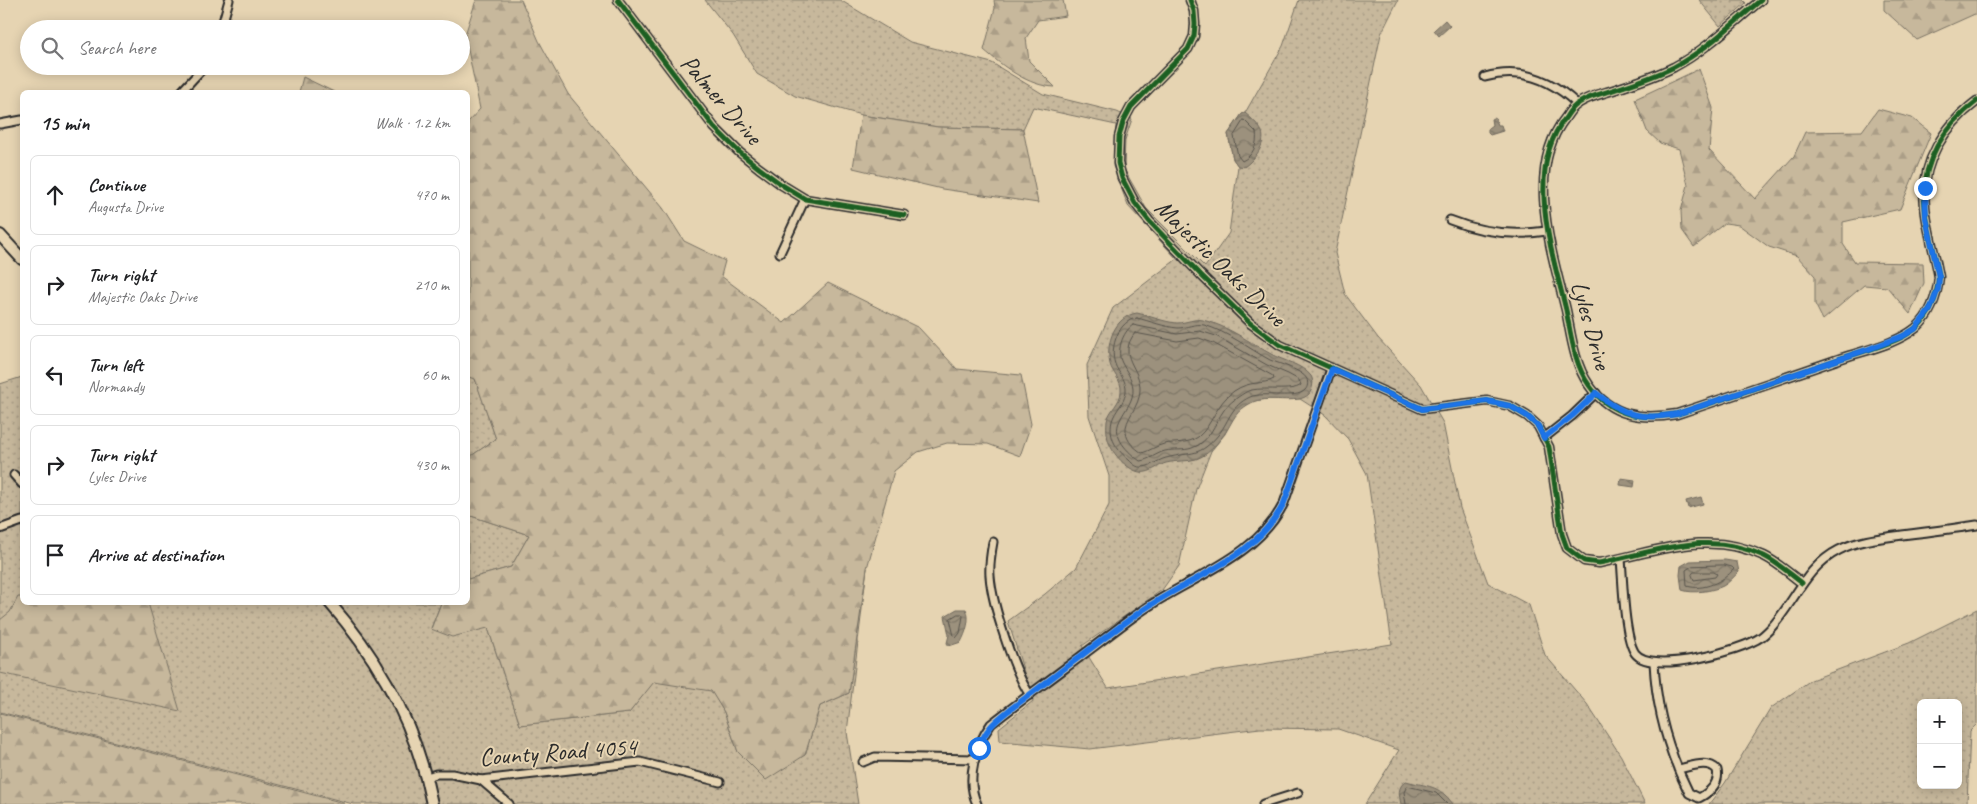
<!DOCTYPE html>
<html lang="en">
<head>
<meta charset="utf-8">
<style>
	:root { --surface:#fff; --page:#f2f2f2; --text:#202124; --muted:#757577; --line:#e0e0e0 }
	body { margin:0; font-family:Caveat,sans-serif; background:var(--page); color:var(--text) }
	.controls { position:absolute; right:15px; bottom:15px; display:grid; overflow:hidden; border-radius:8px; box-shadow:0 2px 12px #0003 }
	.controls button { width:45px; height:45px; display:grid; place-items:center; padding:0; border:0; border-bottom:1px solid var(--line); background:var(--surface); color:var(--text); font:25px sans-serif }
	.stop { position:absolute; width:15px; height:15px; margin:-11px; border:4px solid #1a73e8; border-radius:50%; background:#fff }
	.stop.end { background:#1a73e8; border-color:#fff; box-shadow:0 1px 5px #0008 }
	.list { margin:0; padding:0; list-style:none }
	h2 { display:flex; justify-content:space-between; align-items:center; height:65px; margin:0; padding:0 20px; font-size:21px }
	h2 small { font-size:16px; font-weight:400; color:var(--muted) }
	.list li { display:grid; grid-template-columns:32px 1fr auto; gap:15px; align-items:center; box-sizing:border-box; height:80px; margin:0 10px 10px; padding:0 10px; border:1px solid var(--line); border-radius:8px }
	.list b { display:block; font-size:19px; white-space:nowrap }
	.list p { margin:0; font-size:16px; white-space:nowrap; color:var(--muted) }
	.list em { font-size:16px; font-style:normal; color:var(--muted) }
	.icon { flex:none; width:28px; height:28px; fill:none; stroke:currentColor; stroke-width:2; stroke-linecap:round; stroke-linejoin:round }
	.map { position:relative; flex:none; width:1977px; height:804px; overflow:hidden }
	.search { position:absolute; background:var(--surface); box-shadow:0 2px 12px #0003; left:20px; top:20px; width:450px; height:55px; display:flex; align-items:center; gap:12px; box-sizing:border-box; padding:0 18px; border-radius:28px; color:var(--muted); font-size:19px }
	.panel { position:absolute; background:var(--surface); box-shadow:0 2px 12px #0003; left:20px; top:90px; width:450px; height:515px; border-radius:8px }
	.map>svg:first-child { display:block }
	.grass { fill:url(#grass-dots); stroke:#797264; fill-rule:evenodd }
	.forest { fill:url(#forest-firs); stroke:#797264 }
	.water { fill:url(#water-waves); stroke:#6f685c }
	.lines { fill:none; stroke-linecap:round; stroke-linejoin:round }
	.shore { stroke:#58544c; stroke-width:1 }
	.minor-casing { stroke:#2b2b2b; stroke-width:11 }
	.secondary-casing { stroke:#2b2b2b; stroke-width:14 }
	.minor { stroke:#e6d4b2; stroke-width:7 }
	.secondary { stroke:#e6d4b2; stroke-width:10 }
	.cycleway-casing { stroke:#e6d4b2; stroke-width:8 }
	.cycleway { stroke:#1b5e20; stroke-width:5 }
	.route { stroke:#1a73e8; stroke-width:6 }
	.labels { text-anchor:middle; stroke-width:4; stroke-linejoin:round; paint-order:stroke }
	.street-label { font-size:25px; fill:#2b2b2b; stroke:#e6d4b2 }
</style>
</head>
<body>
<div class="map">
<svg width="1977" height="804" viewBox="0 0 1977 804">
	<defs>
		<pattern id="grass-dots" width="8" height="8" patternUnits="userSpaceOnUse" patternTransform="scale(1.25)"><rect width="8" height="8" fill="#c7b89c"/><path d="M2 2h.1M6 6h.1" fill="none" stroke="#ab9e87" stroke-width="1.8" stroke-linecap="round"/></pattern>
		<pattern id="forest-firs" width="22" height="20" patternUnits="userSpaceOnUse" patternTransform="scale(1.25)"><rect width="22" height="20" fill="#c7b89c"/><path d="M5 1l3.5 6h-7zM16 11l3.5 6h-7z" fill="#ab9e87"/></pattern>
		<pattern id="water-waves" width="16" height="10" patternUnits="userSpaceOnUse" patternTransform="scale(1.25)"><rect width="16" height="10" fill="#9c917d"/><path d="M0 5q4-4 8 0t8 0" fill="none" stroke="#7f7767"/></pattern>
	</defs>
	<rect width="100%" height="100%" fill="#e6d4b2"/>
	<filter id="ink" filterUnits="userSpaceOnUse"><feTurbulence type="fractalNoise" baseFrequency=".02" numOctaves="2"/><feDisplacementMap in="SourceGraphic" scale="10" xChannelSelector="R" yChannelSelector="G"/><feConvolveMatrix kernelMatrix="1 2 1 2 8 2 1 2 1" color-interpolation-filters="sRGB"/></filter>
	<g filter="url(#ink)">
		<g class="grass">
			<path d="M 705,0 L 840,0 L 910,42 L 992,63 L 1043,94 L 1117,112 L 1132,119 L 1125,140 L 1124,169 L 1146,208 L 1205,267 L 1229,233 L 1238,166 L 1233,159 L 1228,134 L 1242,114 L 1245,113 L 1283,46 L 1299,0 L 1398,0 L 1381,34 L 1335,253 L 1345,294 L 1378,338 L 1421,385 L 1443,423 L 1460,508 L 1488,583 L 1529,605 L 1545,655 L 1587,704 L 1621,756 L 1645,804 L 1365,804 L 1399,750 L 1338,729 L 1260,728 L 1090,749 L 1000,741 L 999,728 L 1033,701 L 1008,621 L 1045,594 L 1076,568 L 1109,505 L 1109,476 L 1089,416 L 1087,365 L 1113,308 L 1177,259 L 1128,206 L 1113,166 L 1116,125 L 1033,107 L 1023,129 L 938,127 L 861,115 L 795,96 L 757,74 L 733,35 ZM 1269,399 L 1300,399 L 1325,415 L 1348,439 L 1367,474 L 1392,644 L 1108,688 L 1082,646 L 1162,590 L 1179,566 L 1196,489 L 1211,451 L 1225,434 L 1233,417 L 1243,407 L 1253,401 Z"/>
			<path d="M 1699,0 L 1743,0 L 1746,3 L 1720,26 Z"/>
			<path d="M 22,377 L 22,602 L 441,603 L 431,628 L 488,628 L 520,725 L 629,713 L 654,681 L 711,690 L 724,712 L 738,752 L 805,755 L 820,706 L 849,693 L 867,568 L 847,732 L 858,804 L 353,804 L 0,712 L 0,384 Z"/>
			<path d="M 468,377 L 475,378 L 496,439 L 468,458 Z"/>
			<path d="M 468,515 L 529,535 L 511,567 L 468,579 Z"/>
			<path d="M 1977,609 L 1977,724 L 1970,731 L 1967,804 L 1709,804 L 1725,783 L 1771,708 L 1811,680 L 1909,643 ZM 1921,703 L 1958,703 L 1958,785 L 1921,785 Z"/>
		</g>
		<g class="forest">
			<path d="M 476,0 L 521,0 L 539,41 L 568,94 L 663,208 L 684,241 L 725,261 L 721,276 L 784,323 L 828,283 L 919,328 L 957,369 L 1021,375 L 1031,424 L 1020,456 L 988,444 L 947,443 L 918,452 L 894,471 L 867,568 L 849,693 L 820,706 L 805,755 L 766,780 L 738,752 L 724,712 L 711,691 L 654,682 L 629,713 L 520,725 L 488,628 L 452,637 L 431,629 L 441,603 L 468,602 L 468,579 L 511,567 L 529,535 L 468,515 L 468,458 L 496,439 L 475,379 L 468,377 L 468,122 L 480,109 L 465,35 Z"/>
			<path d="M 994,0 L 1063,0 L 1066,16 L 1038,20 L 1026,38 L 1029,61 L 1055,87 C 1028,86 1004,67 984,50 L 995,8 Z"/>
			<path d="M 1884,0 L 1977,0 L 1977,13 L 1917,40 L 1884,10 Z"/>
			<path d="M 1699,69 L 1713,108 L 1709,150 L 1755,199 L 1794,156 L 1805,132 L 1862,131 L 1878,109 L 1912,118 L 1931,133 L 1900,209 L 1843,222 L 1843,244 L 1855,262 L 1923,263 L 1924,283 L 1910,314 L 1887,287 L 1864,285 L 1823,320 L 1815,304 L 1815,276 L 1797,256 L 1769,247 L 1739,225 L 1725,223 L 1694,247 L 1682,230 L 1681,211 L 1688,185 L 1679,149 L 1660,143 L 1647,131 L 1635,99 Z"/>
			<path d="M 303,77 L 334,92 L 299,92 Z"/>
			<path d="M 861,115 L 938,127 L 1023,129 L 1038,203 L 942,189 L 853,168 Z"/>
			<path d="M 18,597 L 22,597 L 22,602 L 148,603 L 180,711 L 0,673 L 0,620 L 10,612 Z"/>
			<path d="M 0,713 L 344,803 L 345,804 L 0,804 Z"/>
		</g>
		<g class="water">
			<path d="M 1445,20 L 1450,26 L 1439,36 L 1434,30 Z"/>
			<path d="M 1245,113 C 1251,118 1259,125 1262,132 C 1266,145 1255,159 1244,167 L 1238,166 L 1233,159 L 1228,134 L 1242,114 Z"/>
			<path d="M 1495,117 L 1498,125 L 1501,125 L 1503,131 L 1490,135 L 1488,133 L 1488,128 L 1492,125 L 1491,119 Z"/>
			<path d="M 1137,313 C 1150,316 1164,322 1177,323 C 1186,323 1195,318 1203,320 C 1228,326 1249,342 1271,354 C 1283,361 1302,364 1311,376 C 1314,381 1313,389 1309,394 C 1298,406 1266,394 1251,403 C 1232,413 1233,424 1222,437 C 1215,446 1208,455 1196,459 C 1187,462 1176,460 1166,463 C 1159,465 1153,471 1146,472 C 1133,475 1116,458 1111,447 C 1107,441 1106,429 1107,421 C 1109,410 1121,403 1121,391 C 1122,380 1112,373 1110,364 C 1105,343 1115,316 1137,313 Z"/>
			<path d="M 1621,478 L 1635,480 L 1634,487 L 1620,485 Z"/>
			<path d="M 1701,497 L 1703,504 L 1688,508 L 1686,501 Z"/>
			<path d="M 1725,560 L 1737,562 L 1739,572 C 1734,576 1729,583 1723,586 C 1713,591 1692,594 1682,590 L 1680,575 L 1681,566 L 1690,561 Z"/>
			<path d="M 957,609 L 966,609 C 971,618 966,633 961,642 L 949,646 L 947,643 L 949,635 L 945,616 Z"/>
			<path d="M 1406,781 C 1428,787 1438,784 1453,804 L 1401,804 C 1399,795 1397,787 1406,781 Z"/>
		</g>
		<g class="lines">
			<g class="shore">
				<path d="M 1244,120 L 1256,132 C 1258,144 1253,156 1242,161 L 1238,156 L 1234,136 Z"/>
				<path d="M 1137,318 C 1150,321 1164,327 1178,328 C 1186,328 1195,323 1204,325 C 1228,332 1248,348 1270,360 C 1280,364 1302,370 1307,379 C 1308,383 1308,387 1305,390 C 1296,400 1264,391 1250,397 C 1231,406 1230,419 1219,434 C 1199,458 1193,451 1166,458 C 1158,460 1150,467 1142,467 C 1137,468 1133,464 1129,460 C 1117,450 1108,438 1112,421 C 1115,410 1125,403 1126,391 C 1127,380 1118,373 1115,364 C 1109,347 1119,320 1137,318 Z"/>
				<path d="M 1133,325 L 1177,334 L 1200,331 L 1216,336 L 1267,365 L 1288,374 L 1299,380 L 1301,385 C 1292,393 1262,386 1248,391 C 1240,395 1229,403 1224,410 C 1214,424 1210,442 1192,448 C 1184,451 1174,449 1165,451 C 1157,453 1149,460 1140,461 C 1128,452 1111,437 1120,420 C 1125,409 1134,401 1133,388 C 1132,378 1126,371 1122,363 C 1116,352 1122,332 1133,325 Z"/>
				<path d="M 1135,333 L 1177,341 L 1199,338 L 1213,343 L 1273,376 L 1274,379 C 1263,385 1250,380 1234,391 C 1215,404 1213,425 1198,437 C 1188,444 1175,442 1164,444 C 1156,446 1149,451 1142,453 C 1134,447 1127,442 1126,432 C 1124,419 1140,407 1140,390 C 1141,367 1116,357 1135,333 Z"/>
				<path d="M 1724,565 L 1732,567 L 1734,569 C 1723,582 1703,591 1687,586 L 1686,570 L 1692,566 Z"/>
				<path d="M 1694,572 L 1714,572 L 1717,574 L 1715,577 L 1694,580 L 1692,575 Z"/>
				<path d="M 958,614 L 962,614 L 963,616 L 960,633 L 956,638 L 954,636 L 950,619 Z"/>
				<path d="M 1406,804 L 1404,792 L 1407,786 L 1436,793 L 1447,804"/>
			</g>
			<defs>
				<g id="minor">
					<path d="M 618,0 L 714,127 L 739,152 L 759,168 L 782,185 L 805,199 L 904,215"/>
					<path d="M 1190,0 L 1194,11 L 1195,24 L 1194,36 L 1188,49 L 1131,107 L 1123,122 L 1119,137 L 1118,163 L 1122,178 L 1135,203 L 1149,221 L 1201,275 L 1250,323 L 1280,345 L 1422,409 L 1487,401 L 1510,406 L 1527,416 L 1538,426 L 1549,447 L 1562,534 L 1567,548 L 1584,561 L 1599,563 C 1656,552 1708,529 1764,556 C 1778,563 1790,574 1802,583"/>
					<path d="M 1761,0 C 1733,23 1706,50 1674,67 C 1654,77 1632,84 1610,91 C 1600,94 1588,97 1579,103 C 1574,106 1569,112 1566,117 C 1524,169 1552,252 1566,310 C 1571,334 1574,364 1589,385 C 1611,417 1642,420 1677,414 C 1732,396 1787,377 1842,358 C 1866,350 1896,344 1916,328 C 1931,315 1937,296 1939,277 C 1935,253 1927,230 1925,206 C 1920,163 1944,126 1977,101"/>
					<path d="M 221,29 L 229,0"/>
					<path d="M 1485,77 C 1521,67 1551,79 1577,104"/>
					<path d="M 181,92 L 205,66"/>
					<path d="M 0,124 L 22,120"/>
					<path d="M 1450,220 C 1482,233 1513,236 1547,231"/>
					<path d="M 780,253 L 805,199"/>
					<path d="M 1544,438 L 1572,416 L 1596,393"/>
					<path d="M 14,475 L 22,484"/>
					<path d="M 0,529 L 22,521"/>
					<path d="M 993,542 C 991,553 989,564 990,576 C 992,604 1014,672 1030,695"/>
					<path d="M 1621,559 C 1623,581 1624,637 1635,653 C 1651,675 1741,651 1761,637 C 1764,635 1767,632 1770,629 C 1794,604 1805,567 1839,550 C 1858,540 1880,538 1902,535 C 1927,532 1952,529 1977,525"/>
					<path d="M 1654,662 C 1656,708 1669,753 1689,793 L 1699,798 C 1710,792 1720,783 1717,770 C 1708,759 1690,767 1678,769"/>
					<path d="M 863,762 L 875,757 L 975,759"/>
					<path d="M 427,777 L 436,774 L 452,774 L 481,780 L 640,762 L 720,782"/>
					<path d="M 481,780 L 509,804"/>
					<path d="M 977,804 C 965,779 976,745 991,724 C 1015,705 1040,687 1064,669 C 1090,650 1115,630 1140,612 C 1189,577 1256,559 1284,503 L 1331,369"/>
					<path d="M 1263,804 L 1298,793"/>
				</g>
				<g id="secondary">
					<path d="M 0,235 L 22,259"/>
					<path d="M 329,602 C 380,660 417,728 432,804"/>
				</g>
			</defs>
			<use href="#minor" class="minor-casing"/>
			<use href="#secondary" class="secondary-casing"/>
			<use href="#minor" class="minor"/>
			<use href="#secondary" class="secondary"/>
			<defs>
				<g id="cycleway">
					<path d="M 618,0 L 714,127 L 739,152 L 759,168 L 782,185 L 805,199 L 904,215"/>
					<path d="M 1190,0 L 1194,11 L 1195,24 L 1194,36 L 1188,49 L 1131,107 L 1123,122 L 1119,137 L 1118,163 L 1122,178 L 1135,203 L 1149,221 L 1201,275 L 1250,323 L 1280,345 L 1422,409 L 1487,401 L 1510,406 L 1527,416 L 1538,426 L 1549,447 L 1562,534 L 1567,548 L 1584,561 L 1599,563 C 1656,552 1708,529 1764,556 C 1778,563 1790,574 1802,583"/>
					<path d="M 1761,0 C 1733,23 1706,50 1674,67 C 1654,77 1632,84 1610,91 C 1600,94 1588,97 1579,103 C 1574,106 1569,112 1566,117 C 1524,169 1552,252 1566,310 C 1571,334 1574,364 1589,385 C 1611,417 1642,420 1677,414 C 1732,396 1787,377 1842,358 C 1866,350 1896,344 1916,328 C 1931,315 1937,296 1939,277 C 1935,253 1927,230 1925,206 C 1920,163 1944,126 1977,101"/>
				</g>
			</defs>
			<use href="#cycleway" class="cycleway-casing"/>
			<use href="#cycleway" class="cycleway"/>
		</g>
	</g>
	<g class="lines" filter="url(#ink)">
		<path class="route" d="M 979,748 C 985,730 994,722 1008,711 C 1053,678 1095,644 1140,612 C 1189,577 1256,559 1284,503 L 1332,369 L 1422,409 L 1487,401 L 1510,406 L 1527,416 L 1538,426 L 1544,438 L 1572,416 L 1596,393 C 1623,416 1642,420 1677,414 L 1869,349 L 1903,336 L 1915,329 L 1930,310 L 1938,289 L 1939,277 L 1926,218 L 1925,188"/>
	</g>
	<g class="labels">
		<g class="street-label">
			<text transform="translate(722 99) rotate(49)" y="9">Palmer Drive</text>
			<text transform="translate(1221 262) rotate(44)" y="9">Majestic Oaks Drive</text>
			<text transform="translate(1592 325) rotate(74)" y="9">Lyles Drive</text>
			<text transform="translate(558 751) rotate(-4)" y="9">County Road 4054</text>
		</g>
	</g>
</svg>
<div class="controls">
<button>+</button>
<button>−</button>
</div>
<div class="stop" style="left:979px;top:748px"></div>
<div class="stop end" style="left:1925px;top:188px"></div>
<div class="search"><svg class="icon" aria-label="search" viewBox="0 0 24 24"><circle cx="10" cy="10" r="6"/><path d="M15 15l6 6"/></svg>Search here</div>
<section class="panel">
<h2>15 min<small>Walk · 1.2 km</small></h2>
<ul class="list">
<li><svg class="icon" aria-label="ahead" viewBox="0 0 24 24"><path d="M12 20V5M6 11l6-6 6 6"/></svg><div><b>Continue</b><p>Augusta Drive</p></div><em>470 m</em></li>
<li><svg class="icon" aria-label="right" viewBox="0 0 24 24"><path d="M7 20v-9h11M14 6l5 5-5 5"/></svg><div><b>Turn right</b><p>Majestic Oaks Drive</p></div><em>210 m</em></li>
<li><svg class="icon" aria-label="left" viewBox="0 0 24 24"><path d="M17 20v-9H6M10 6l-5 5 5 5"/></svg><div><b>Turn left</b><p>Normandy</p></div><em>60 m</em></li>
<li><svg class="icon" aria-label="right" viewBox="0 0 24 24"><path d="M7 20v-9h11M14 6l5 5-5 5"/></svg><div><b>Turn right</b><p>Lyles Drive</p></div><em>430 m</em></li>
<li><svg class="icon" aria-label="arrive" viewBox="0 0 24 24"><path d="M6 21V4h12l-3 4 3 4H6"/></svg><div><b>Arrive at destination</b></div></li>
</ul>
</section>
</div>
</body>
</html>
